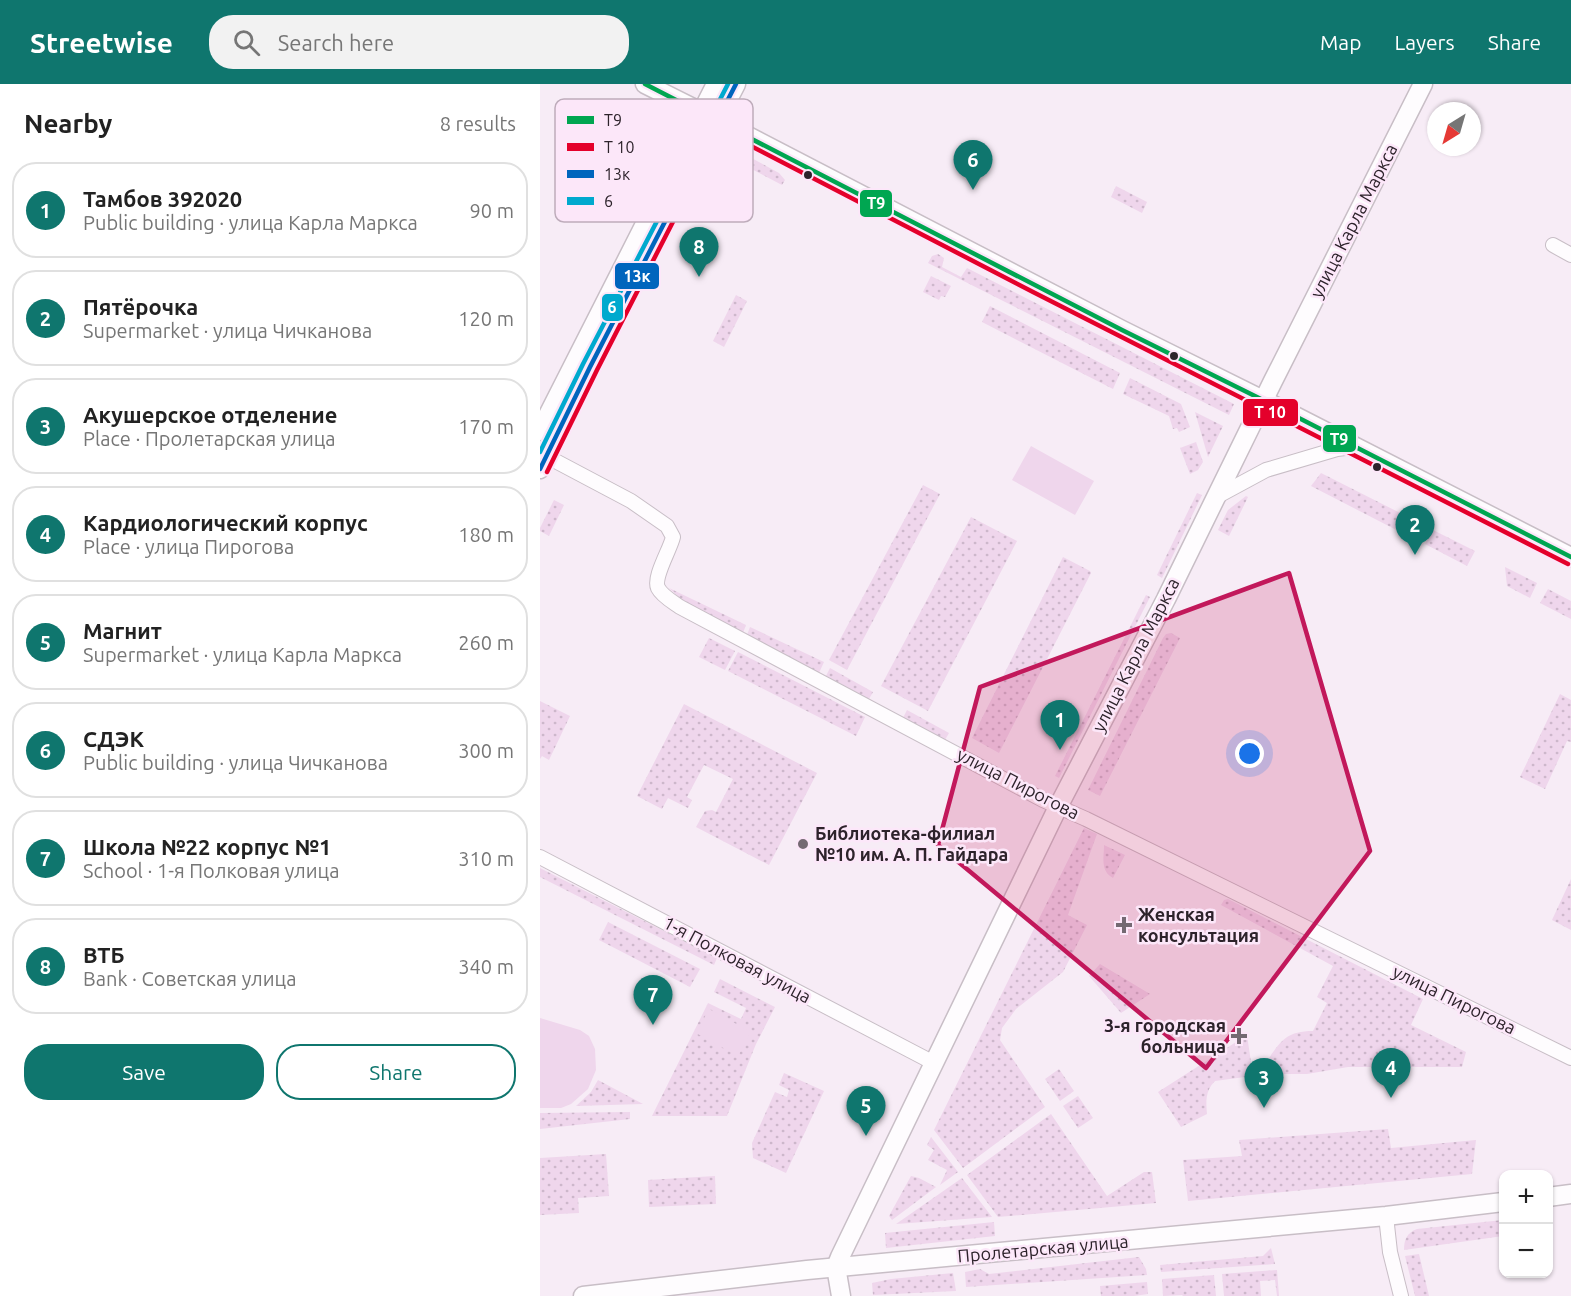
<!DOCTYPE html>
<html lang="en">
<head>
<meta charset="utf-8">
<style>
	:root { --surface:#fff; --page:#f2f2f2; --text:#222; --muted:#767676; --line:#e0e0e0; --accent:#0f766e }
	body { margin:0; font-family:Ubuntu,sans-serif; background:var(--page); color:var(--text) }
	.controls { position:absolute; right:18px; bottom:18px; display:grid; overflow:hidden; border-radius:12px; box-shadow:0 2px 4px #0004 }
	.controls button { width:54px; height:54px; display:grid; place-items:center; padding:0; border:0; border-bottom:2px solid var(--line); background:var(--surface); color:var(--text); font:30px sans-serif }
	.compass { position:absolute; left:887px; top:18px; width:54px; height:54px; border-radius:50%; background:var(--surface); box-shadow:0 2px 4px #0004; rotate:217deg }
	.you { position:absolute; left:710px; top:670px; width:21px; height:21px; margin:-15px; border:4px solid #fff; border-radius:50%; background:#1a73e8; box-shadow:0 0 0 9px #1a73e833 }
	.badge { display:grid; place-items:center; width:39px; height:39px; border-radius:50%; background:var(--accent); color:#fff; font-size:20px; font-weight:700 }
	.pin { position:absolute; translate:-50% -50px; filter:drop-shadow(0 2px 3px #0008) }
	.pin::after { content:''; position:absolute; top:32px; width:21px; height:18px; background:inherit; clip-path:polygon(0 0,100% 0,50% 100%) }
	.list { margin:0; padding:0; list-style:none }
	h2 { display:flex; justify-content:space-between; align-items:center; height:78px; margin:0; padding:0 24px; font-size:26px }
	h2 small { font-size:20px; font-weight:400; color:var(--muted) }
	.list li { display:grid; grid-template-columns:39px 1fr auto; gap:18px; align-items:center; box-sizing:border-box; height:96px; margin:0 12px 12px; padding:0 12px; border:2px solid var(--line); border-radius:24px }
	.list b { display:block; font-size:22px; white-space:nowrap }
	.list p { margin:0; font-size:20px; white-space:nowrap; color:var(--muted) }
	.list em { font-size:20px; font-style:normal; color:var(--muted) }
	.actions { display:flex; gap:12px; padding:18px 24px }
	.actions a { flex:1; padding:14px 0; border:2px solid var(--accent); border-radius:24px; text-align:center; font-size:21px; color:var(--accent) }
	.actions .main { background:var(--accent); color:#fff }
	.icon { flex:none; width:33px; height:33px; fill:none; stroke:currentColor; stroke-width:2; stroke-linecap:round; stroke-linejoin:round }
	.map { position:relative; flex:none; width:1031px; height:1212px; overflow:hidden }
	header { display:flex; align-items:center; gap:36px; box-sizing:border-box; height:84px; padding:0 30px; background:var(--accent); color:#fff }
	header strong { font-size:28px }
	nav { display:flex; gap:33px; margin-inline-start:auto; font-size:21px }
	.search { width:420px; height:54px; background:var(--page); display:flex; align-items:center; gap:15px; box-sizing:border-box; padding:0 21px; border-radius:24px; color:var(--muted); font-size:22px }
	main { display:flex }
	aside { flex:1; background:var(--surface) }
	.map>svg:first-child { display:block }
	.grass { fill:url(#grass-dots) }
	.garden { fill:#efd6ec }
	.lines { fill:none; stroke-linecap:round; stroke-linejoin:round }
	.minor-casing { stroke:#c8bec6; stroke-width:16 }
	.major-casing { stroke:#c8bec6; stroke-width:21 }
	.minor { stroke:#fefcfe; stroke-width:14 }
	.major { stroke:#fefcfe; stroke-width:18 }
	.bus-1-casing { stroke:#fce7f9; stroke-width:9 }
	.bus-2-casing { stroke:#fce7f9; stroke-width:9 }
	.bus-3-casing { stroke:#fce7f9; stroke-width:9 }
	.bus-4-casing { stroke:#fce7f9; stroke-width:9 }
	.bus-1 { stroke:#00a651; stroke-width:4.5 }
	.bus-2 { stroke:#e4002b; stroke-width:4.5 }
	.bus-3 { stroke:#0065bd; stroke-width:4.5 }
	.bus-4 { stroke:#00a9ce; stroke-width:4.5 }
	.marked { fill:#c2185b; fill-opacity:0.2; stroke:#c2185b; stroke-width:4.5; stroke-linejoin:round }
	.bus-dot { fill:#2d232b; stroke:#fce7f9; stroke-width:2 }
	.poi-dot { fill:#746972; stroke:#fce7f9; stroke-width:2 }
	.labels { text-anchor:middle; stroke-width:5; stroke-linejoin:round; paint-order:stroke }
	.street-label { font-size:18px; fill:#2d232b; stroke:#fce7f9 }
	.poi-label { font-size:18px; font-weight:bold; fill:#2d232b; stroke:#fce7f9; text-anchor:start }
	.key { fill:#fce7f9; stroke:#beacbb; stroke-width:1.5 }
	.key-label { font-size:16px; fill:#2d232b }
	.line-badge { stroke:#fce7f9; stroke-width:2 }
	.badge-label { font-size:16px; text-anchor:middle; font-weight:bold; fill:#fff }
</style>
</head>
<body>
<header>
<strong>Streetwise</strong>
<div class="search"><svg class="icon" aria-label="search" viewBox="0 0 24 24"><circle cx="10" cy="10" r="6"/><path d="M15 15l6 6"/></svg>Search here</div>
<nav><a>Map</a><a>Layers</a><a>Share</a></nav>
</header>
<main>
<aside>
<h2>Nearby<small>8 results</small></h2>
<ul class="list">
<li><span class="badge">1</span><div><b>Тамбов 392020</b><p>Public building · улица Карла Маркса</p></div><em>90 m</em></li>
<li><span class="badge">2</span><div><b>Пятёрочка</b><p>Supermarket · улица Чичканова</p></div><em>120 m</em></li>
<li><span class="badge">3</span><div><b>Акушерское отделение</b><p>Place · Пролетарская улица</p></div><em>170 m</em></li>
<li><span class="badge">4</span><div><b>Кардиологический корпус</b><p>Place · улица Пирогова</p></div><em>180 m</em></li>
<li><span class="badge">5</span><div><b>Магнит</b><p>Supermarket · улица Карла Маркса</p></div><em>260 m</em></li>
<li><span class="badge">6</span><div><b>СДЭК</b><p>Public building · улица Чичканова</p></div><em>300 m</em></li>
<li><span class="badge">7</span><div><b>Школа №22 корпус №1</b><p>School · 1-я Полковая улица</p></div><em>310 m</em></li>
<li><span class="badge">8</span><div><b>ВТБ</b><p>Bank · Советская улица</p></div><em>340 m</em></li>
</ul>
<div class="actions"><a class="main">Save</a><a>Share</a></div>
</aside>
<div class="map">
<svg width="1031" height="1212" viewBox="0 0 1031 1212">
	<defs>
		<pattern id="grass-dots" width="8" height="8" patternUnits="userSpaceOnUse" patternTransform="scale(1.5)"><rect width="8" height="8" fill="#efd6ec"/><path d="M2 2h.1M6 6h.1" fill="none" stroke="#cdb7cb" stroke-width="1.8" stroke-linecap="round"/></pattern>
	</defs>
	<rect width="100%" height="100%" fill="#f7ecf6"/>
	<g class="grass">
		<path d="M 204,70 L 239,89 L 245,96 L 242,101 L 200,79 Z"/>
		<path d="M 576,102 L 607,118 L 602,129 L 571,113 Z"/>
		<path d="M 398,170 L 404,174 L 402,183 L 421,193 L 427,184 L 694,320 L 689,331 L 388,179 L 392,172 Z"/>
		<path d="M 391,192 L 411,202 L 405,213 L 401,212 L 399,216 L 383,208 Z"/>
		<path d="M 196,211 L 207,217 L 184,263 L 173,257 Z"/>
		<path d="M 450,222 L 580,289 L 573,305 L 442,238 Z"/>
		<path d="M 590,294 L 641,320 L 650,343 L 639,348 L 637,344 L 633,345 L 629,332 L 583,310 Z"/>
		<path d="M 655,328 L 683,342 L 668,373 Z"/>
		<path d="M 656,358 L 663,378 L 658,386 L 650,390 L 640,364 Z"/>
		<path d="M 781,389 L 878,438 L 870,453 L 771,402 Z"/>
		<path d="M 383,401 L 400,410 L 307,586 L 289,576 Z"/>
		<path d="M 657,409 L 662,411 L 622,494 L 617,491 Z"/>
		<path d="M 706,412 L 708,413 L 689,452 L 678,446 L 688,426 Z"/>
		<path d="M 14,416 L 24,421 L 9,452 L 0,447 L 0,444 Z"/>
		<path d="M 431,433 L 477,457 L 388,627 L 341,602 Z"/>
		<path d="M 893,446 L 935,467 L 927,482 L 885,460 Z"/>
		<path d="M 523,473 L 550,487 L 551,489 L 459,669 L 432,654 Z"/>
		<path d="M 965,483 L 997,499 L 990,514 L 967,502 Z"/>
		<path d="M 129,504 L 206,541 L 203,549 L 144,518 Z"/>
		<path d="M 1008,505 L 1031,517 L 1031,535 L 1000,519 Z"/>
		<path d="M 606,511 L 610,513 L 519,694 L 515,692 Z"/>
		<path d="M 210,543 L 284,578 L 279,589 L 207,551 Z"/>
		<path d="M 631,549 L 640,554 L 560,712 L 548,706 L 623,554 L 626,550 Z"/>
		<path d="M 169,554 L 195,567 L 185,586 L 159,573 Z"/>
		<path d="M 198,568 L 325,633 L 316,652 L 188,587 Z"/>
		<path d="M 290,584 L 333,608 L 329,615 L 286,592 Z"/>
		<path d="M 1020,610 L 1031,616 L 1031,658 L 1027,657 L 1005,705 L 980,693 Z"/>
		<path d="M 0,617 L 30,632 L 9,676 L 2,672 L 0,675 Z"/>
		<path d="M 144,620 L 277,689 L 229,781 L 156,743 L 165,727 L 172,726 L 176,728 L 193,695 L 164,681 L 147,713 L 152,716 L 148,724 L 128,714 L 122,725 L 97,712 Z"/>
		<path d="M 367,626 L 409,649 L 405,656 L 363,634 Z"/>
		<path d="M 544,744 L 557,750 L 528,831 L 547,841 L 523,888 L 476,925 L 462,944 L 460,956 L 505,1023 L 423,1084 L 394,1046 Z"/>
		<path d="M 564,761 L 585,771 L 573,794 C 560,787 564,773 564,761 Z"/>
		<path d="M 0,784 L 177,874 L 174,881 L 0,793 Z"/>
		<path d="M 1031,795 L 1031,846 L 1012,836 Z"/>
		<path d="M 688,815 L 883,915 L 871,941 L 926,968 L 922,983 L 808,983 L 767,990 L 726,990 L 724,981 C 740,959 744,947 773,947 L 787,919 L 777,913 L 793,882 L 681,821 L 684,816 Z"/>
		<path d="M 68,838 L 160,885 L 150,903 L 59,856 Z"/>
		<path d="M 560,880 L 610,910 L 581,929 L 549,892 Z"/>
		<path d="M 180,895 L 235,923 L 216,960 L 187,1032 L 112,1032 L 168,919 L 201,935 L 206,924 L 174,908 Z"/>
		<path d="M 707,951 L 712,985 L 705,993 L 675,997 C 665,1007 666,1017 667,1030 L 641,1043 L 618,1008 Z"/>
		<path d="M 519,985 L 534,1007 L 520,1017 L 505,995 Z"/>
		<path d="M 244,989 L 284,1007 L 246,1089 L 213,1074 L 212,1059 L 235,1008 L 247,1013 L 249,1006 L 239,1001 Z"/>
		<path d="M 58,996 L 103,1020 L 36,1022 L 51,1008 Z"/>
		<path d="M 538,1012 L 553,1034 L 538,1044 L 523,1022 Z"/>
		<path d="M 90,1028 L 90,1035 L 0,1045 L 0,1029 Z"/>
		<path d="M 511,1030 L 567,1112 L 604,1088 L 612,1088 L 616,1119 L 458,1133 L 427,1091 Z"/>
		<path d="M 848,1045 L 851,1064 L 936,1056 L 932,1090 L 648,1117 L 643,1076 L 702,1072 L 699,1056 Z"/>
		<path d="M 391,1053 L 418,1088 L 400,1101 L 407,1086 L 388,1076 L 394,1066 L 387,1061 Z"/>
		<path d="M 66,1070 L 69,1112 L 38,1114 L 39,1129 L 0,1131 L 0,1074 Z"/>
		<path d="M 175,1092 L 176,1120 L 109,1123 L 108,1096 Z"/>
		<path d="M 371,1092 L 379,1094 L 396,1103 L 352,1136 L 349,1132 Z"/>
		<path d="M 422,1094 L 452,1133 L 356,1140 Z"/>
		<path d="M 963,1136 L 963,1152 L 864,1166 C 864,1155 867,1149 877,1145 Z"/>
		<path d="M 454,1138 L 455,1152 L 346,1164 L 345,1149 Z"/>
		<path d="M 731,1164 L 735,1180 L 621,1188 L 620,1181 L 723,1172 Z"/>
		<path d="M 879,1170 L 889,1212 L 875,1212 L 865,1172 Z"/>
		<path d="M 599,1173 L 606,1185 L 607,1191 L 426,1203 L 425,1188 L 440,1185 L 449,1190 Z"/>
		<path d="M 737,1186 L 739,1212 L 737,1212 L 735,1196 L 720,1197 L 721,1212 L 684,1212 L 682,1190 Z"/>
		<path d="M 413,1189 L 416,1207 L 333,1211 L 332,1199 L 351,1195 Z"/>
		<path d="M 674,1191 L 676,1212 L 643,1212 L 642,1211 L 623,1212 L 622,1195 Z"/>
		<path d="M 607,1198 L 608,1210 L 594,1212 L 561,1212 L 560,1202 Z"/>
	</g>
	<g class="garden">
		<path d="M 491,362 L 554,397 L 535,431 L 472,396 Z"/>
		<path d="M 169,925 L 211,948 L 198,972 L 156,949 Z"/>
		<path d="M 0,934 L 40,946 L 49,952 L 55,965 L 56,986 L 48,1005 L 31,1020 L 21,1024 L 0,1024 Z"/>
	</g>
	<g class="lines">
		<defs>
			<g id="minor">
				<path d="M 1013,161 L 1031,171"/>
				<path d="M 6,372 L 91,417 L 127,442 L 133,453 C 130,466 113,493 118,504 C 122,512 133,518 140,523 L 503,716 L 546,735 L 1031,974"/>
				<path d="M 676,413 L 726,386 L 797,365 L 814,363"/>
				<path d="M 0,773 L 394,979"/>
				<path d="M 846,1132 L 850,1168 L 861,1212"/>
			</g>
			<g id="major">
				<path d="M 105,0 L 177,36 L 582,246 L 753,331 L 1031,473"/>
				<path d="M 0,347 L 176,0"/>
				<path d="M 0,385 L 50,283 L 196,0"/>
				<path d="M 1008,1113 L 1031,1110"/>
				<path d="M 43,1212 L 267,1186 L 846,1132 L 963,1118"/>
				<path d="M 301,1212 L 296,1183 L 300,1173 L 518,723 L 626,515 L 733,297 L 883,0"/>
			</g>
		</defs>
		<use href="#minor" class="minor-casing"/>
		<use href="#major" class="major-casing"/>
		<use href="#minor" class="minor"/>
		<use href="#major" class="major"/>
		<defs>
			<path id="bus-1" d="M 105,0 L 582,246 L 753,331 L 1031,473"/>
			<path id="bus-2" d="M 7,388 L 57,286 L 180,46 L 493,208 L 1028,480"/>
			<path id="bus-3" d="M 0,385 L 50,283 L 196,0"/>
			<path id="bus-4" d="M 0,368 L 43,280 L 188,0"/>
		</defs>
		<use href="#bus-1" class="bus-1-casing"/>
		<use href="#bus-2" class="bus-2-casing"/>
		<use href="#bus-3" class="bus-3-casing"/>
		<use href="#bus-4" class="bus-4-casing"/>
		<use href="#bus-1" class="bus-1"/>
		<use href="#bus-2" class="bus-2"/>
		<use href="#bus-3" class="bus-3"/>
		<use href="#bus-4" class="bus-4"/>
	</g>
	<path class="marked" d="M 749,489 L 830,767 L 666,984 L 398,761 L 440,603 Z"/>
	<g class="bus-dot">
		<circle cx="268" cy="91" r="5"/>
		<circle cx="634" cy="272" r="5"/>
		<circle cx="837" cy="383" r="5"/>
	</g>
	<g class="poi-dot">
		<circle cx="263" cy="760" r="6"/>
		<path d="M581 832h6v6h6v6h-6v6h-6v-6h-6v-6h6z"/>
		<path d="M696 943h6v6h6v6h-6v6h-6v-6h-6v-6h6z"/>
	</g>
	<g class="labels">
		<g class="street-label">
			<text transform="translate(814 137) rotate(-63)" y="6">улица Карла Маркса</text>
			<text transform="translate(596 571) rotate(-63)" y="6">улица Карла Маркса</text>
			<text transform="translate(478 700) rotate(27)" y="6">улица Пирогова</text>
			<text transform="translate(197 876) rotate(28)" y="6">1-я Полковая улица</text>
			<text transform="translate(914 916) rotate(26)" y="6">улица Пирогова</text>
			<text transform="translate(503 1165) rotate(-5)" y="6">Пролетарская улица</text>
		</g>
		<g class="poi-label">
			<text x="275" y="756">Библиотека-филиал<tspan x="275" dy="21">№10 им. А. П. Гайдара</tspan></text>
			<text x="598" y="837">Женская<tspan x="598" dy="21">консультация</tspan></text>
			<text x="686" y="948" text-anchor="end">3-я городская<tspan x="686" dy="21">больница</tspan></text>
		</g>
	</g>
	<rect x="15" y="15" width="198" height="123" rx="9" class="key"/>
	<rect x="27" y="32" width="27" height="8" fill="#00a651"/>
	<rect x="27" y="59" width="27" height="8" fill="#e4002b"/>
	<rect x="27" y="86" width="27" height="8" fill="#0065bd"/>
	<rect x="27" y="113" width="27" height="8" fill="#00a9ce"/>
	<g class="key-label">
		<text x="64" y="42">Т9</text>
		<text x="64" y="69">Т 10</text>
		<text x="64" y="96">13к</text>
		<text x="64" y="123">6</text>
	</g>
	<g class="line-badge">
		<rect x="319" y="105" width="34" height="29" rx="6" fill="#00a651"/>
		<rect x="74" y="178" width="46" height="28" rx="6" fill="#0065bd"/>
		<rect x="61" y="209" width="23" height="29" rx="6" fill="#00a9ce"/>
		<rect x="702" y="314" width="57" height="29" rx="6" fill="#e4002b"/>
		<rect x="782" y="340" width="35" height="29" rx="6" fill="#00a651"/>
	</g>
	<g class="badge-label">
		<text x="336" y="125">Т9</text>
		<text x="97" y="198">13к</text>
		<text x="72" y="229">6</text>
		<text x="730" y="334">Т 10</text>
		<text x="799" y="361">Т9</text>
	</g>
</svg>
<div class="controls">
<button>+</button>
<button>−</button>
</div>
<svg class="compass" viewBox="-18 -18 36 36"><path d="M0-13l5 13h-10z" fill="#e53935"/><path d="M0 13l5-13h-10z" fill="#767676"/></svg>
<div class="you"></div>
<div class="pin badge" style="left:520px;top:666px">1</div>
<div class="pin badge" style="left:875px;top:471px">2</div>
<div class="pin badge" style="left:724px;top:1024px">3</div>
<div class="pin badge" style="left:851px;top:1014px">4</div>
<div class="pin badge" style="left:326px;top:1052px">5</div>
<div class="pin badge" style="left:433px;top:106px">6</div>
<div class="pin badge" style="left:113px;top:941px">7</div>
<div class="pin badge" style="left:159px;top:193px">8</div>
</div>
</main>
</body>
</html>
